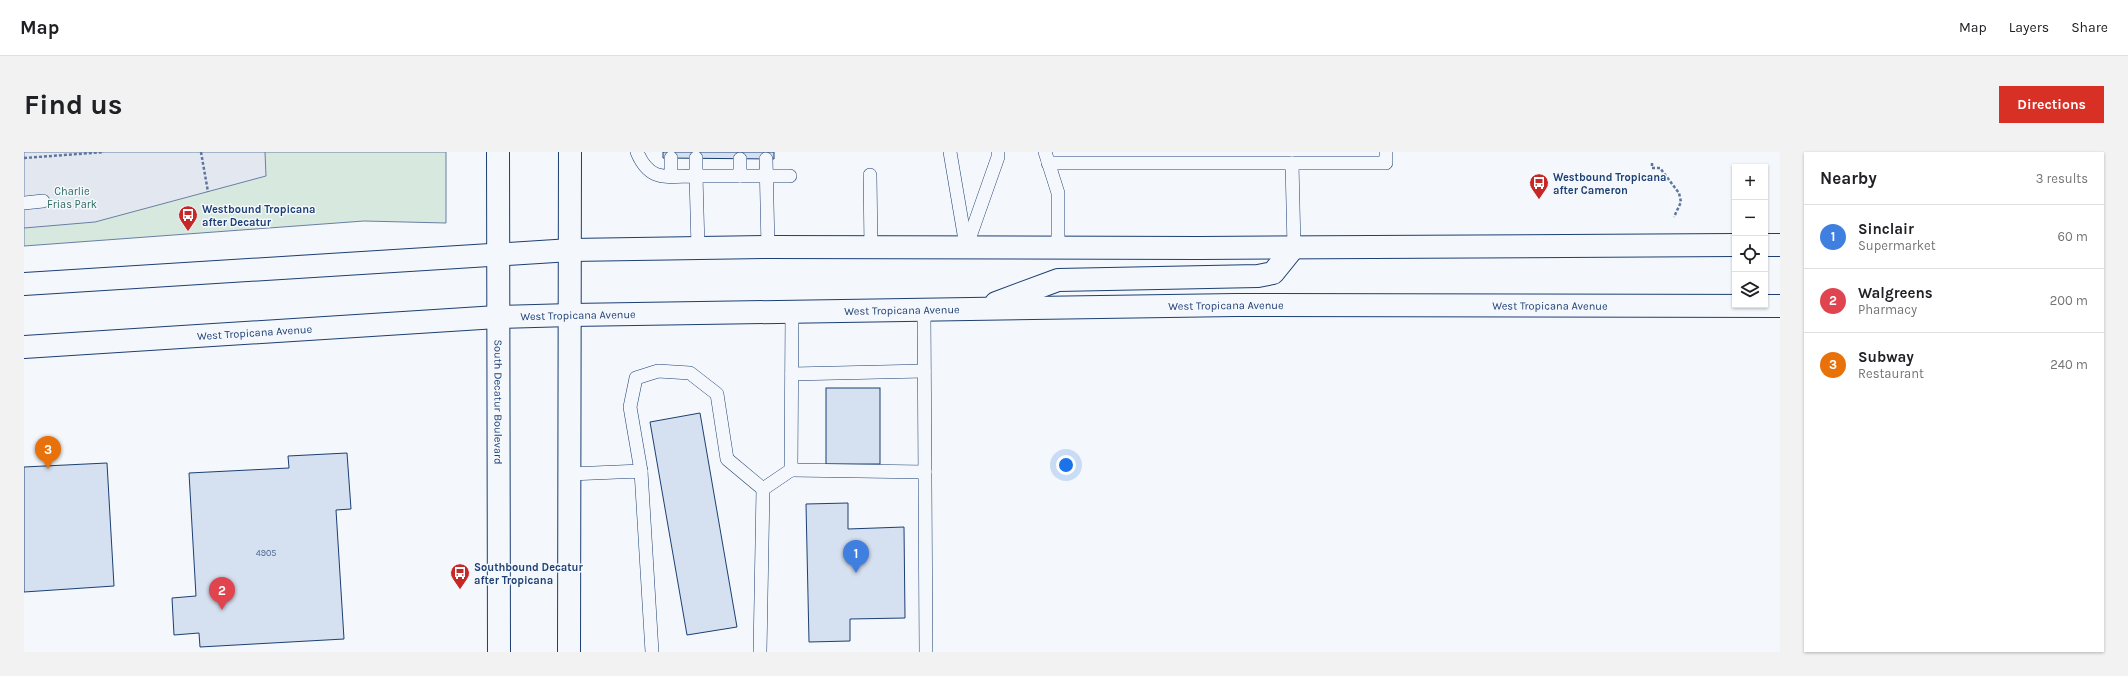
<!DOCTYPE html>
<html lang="en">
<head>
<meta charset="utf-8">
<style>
	:root { --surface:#fff; --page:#f2f2f2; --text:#202124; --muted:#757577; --line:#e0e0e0; --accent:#d93025 }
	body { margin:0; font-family:Karla,sans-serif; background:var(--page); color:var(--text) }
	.controls { position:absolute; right:12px; top:12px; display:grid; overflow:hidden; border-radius:0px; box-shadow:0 1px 3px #0004 }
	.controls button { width:36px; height:36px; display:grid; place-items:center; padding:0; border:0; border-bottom:1px solid var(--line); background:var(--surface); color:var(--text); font:20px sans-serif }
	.you { position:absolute; left:1042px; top:313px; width:14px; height:14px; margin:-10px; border:3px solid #fff; border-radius:50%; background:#1a73e8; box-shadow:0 0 0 6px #1a73e833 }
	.badge { display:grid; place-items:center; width:26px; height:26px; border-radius:50%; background:var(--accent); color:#fff; font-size:13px; font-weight:700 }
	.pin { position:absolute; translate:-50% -33px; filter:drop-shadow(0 1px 2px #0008) }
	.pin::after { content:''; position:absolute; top:21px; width:14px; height:12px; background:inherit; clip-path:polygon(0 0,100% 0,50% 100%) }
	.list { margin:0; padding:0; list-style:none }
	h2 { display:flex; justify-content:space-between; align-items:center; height:52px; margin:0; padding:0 16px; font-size:17px }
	h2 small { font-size:13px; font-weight:400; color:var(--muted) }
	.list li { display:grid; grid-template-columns:26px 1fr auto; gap:12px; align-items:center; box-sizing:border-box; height:64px; padding:0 16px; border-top:1px solid var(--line) }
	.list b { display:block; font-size:15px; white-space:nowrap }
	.list p { margin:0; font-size:13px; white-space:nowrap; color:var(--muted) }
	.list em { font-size:13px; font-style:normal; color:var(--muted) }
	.icon { flex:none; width:22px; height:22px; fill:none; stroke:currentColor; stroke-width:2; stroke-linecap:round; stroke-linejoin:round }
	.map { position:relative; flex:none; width:1756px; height:500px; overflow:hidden; border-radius:0px }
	header { display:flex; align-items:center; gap:24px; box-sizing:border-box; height:56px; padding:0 20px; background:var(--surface); border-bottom:1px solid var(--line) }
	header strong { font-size:19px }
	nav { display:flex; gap:22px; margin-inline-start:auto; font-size:14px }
	.intro { display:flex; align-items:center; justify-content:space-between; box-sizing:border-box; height:96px; padding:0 24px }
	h1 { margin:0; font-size:28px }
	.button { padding:10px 18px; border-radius:0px; background:var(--accent); color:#fff; font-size:14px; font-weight:700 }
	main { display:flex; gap:24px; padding:0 24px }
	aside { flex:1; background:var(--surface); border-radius:0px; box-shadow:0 1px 3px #0004 }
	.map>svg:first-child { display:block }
	.green { fill:#d7e8df; stroke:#687fa3 }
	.parking { fill:#e3e8f0; stroke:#687fa3 }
	.building { fill:#d5e0f0; stroke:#1d3f73 }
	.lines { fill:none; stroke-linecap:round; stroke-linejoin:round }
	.lane-casing { stroke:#1d3f73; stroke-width:14 }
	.primary-casing { stroke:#1d3f73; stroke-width:24 }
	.path { stroke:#5e769c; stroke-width:2.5; stroke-dasharray:3 2; stroke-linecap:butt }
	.lane { stroke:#f4f7fb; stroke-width:13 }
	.primary { stroke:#f4f7fb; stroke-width:22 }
	.labels { text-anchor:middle; stroke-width:3; stroke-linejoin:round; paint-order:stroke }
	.number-label { font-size:9px; fill:#4b6792 }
	.poi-label { font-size:11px; font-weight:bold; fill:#1d3f73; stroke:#f4f7fb; text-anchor:start }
	.park-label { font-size:11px; fill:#2c6c60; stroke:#f4f7fb }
	.street-label { font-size:11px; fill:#1d3f73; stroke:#f4f7fb }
</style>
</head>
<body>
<header>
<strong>Map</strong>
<nav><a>Map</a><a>Layers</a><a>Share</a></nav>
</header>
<div class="intro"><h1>Find us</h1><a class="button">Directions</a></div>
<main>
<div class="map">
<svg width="1756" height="500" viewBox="0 0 1756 500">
	<rect width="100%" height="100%" fill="#f4f7fb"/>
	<path class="green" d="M 0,0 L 422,0 L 422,71 L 340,69 L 0,94 Z"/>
	<path class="parking" d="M 0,0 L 241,0 L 242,24 L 71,70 L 0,76 Z"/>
	<g class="building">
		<path d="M 639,0 L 750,0 L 750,7 L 639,6 Z"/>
		<rect x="802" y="236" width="54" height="76"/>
		<path d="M 676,261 L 713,475 L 663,483 L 626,270 Z"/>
		<path d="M 323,301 L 327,357 L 312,358 L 320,487 L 176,495 L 175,481 L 150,483 L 148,446 L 172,444 L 165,321 L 265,316 L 264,304 Z"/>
		<path d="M 83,311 L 90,434 L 0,440 L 0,315 Z"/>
		<path d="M 824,351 L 824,377 L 880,375 L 881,466 L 826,467 L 826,489 L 785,490 L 782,352 Z"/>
	</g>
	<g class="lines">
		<defs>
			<g id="lane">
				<path d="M 613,0 C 626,31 643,24 672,24 L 674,95"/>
				<path d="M 926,0 L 942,94"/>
				<path d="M 1021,0 L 1034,41 L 1034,96"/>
				<path d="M 647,6 L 647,24"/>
				<path d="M 672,6 L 672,24 L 766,24"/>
				<path d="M 716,7 L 716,24"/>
				<path d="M 742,7 L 744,95"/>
				<path d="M 1024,11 L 1362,11 L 1362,0"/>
				<path d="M 1268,11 L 1270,95"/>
				<path d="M 846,23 L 847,96"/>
				<path d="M 0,51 L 19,49"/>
				<path d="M 942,96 L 974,5 L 974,0"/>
				<path d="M 900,158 L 902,500"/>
				<path d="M 768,222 L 900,219"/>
				<path d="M 767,318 L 901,320"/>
				<path d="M 617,319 L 606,255 L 612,226 L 634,219 L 666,221 L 693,242 L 703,307 L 739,337"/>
				<path d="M 546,322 L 617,319 L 628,500"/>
				<path d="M 736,500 L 739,337 L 767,318 L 768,160"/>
			</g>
			<g id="primary">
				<path id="s1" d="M 474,0 L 475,500"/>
				<path d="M 1741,93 L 1756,93"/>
				<path d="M 0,132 L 547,98 L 744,95 L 1176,96 L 1711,93"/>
				<path d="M 972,151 L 1034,128 L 1234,124 L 1249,121 L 1270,95"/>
				<path id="s2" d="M 0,195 L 473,165 L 547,163 L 1212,153 L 1756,154"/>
				<path d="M 545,500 L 546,0"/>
			</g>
		</defs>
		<use href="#lane" class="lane-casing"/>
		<use href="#primary" class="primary-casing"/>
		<g class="path">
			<path d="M 177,0 L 184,40"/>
			<path d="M 0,6 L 80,0"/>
			<path d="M 1628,11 L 1628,16 L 1636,16 L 1655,41 L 1657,50 L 1650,65"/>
			<path d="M 1711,27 L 1709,36 L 1711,46"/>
		</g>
		<use href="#lane" class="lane"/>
		<use href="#primary" class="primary"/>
	</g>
	<defs>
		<symbol id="bus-pin" viewBox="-11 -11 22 30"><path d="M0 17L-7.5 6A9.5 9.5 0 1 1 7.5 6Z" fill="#c62828" stroke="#f4f7fb"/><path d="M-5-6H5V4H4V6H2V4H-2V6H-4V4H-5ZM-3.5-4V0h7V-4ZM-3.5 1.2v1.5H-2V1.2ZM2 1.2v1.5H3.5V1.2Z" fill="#fff"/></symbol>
	</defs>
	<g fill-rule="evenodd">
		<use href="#bus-pin" x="1504" y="20" width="22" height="30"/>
		<use href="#bus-pin" x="153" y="52" width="22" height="30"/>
		<use href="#bus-pin" x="425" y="410" width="22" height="30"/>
	</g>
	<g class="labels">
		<g class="number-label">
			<text x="242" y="404">4905</text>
		</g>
		<g class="poi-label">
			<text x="1529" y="29">Westbound Tropicana<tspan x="1529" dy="13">after Cameron</tspan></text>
			<text x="178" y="61">Westbound Tropicana<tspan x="178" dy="13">after Decatur</tspan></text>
			<text x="450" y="419">Southbound Decatur<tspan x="450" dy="13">after Tropicana</tspan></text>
		</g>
		<g class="park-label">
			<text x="48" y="43">Charlie<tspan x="48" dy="13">Frias Park</tspan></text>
		</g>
		<g class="street-label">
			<text dy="4" stroke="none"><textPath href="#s2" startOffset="1203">West Tropicana Avenue</textPath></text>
			<text dy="4" stroke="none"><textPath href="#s2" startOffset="1527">West Tropicana Avenue</textPath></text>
			<text dy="4" stroke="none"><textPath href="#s2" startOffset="879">West Tropicana Avenue</textPath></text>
			<text dy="4" stroke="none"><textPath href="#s2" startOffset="555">West Tropicana Avenue</textPath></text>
			<text dy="4" stroke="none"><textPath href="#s2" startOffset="231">West Tropicana Avenue</textPath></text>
			<text dy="4" stroke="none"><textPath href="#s1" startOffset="250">South Decatur Boulevard</textPath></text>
		</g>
	</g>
</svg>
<div class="controls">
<button>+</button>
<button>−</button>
<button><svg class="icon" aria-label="locate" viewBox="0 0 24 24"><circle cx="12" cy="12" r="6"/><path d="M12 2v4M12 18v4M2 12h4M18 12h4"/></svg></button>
<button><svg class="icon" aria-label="layers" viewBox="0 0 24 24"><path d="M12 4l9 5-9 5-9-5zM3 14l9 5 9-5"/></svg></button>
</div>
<div class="you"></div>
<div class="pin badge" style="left:832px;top:421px;background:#3f7fe0">1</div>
<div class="pin badge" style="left:198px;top:458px;background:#e0444e">2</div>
<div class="pin badge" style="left:24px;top:317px;background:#e8710a">3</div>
</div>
<aside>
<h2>Nearby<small>3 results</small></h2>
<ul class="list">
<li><span class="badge" style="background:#3f7fe0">1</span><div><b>Sinclair</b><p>Supermarket</p></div><em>60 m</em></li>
<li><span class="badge" style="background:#e0444e">2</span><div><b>Walgreens</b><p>Pharmacy</p></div><em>200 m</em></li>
<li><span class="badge" style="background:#e8710a">3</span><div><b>Subway</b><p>Restaurant</p></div><em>240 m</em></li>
</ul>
</aside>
</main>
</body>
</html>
